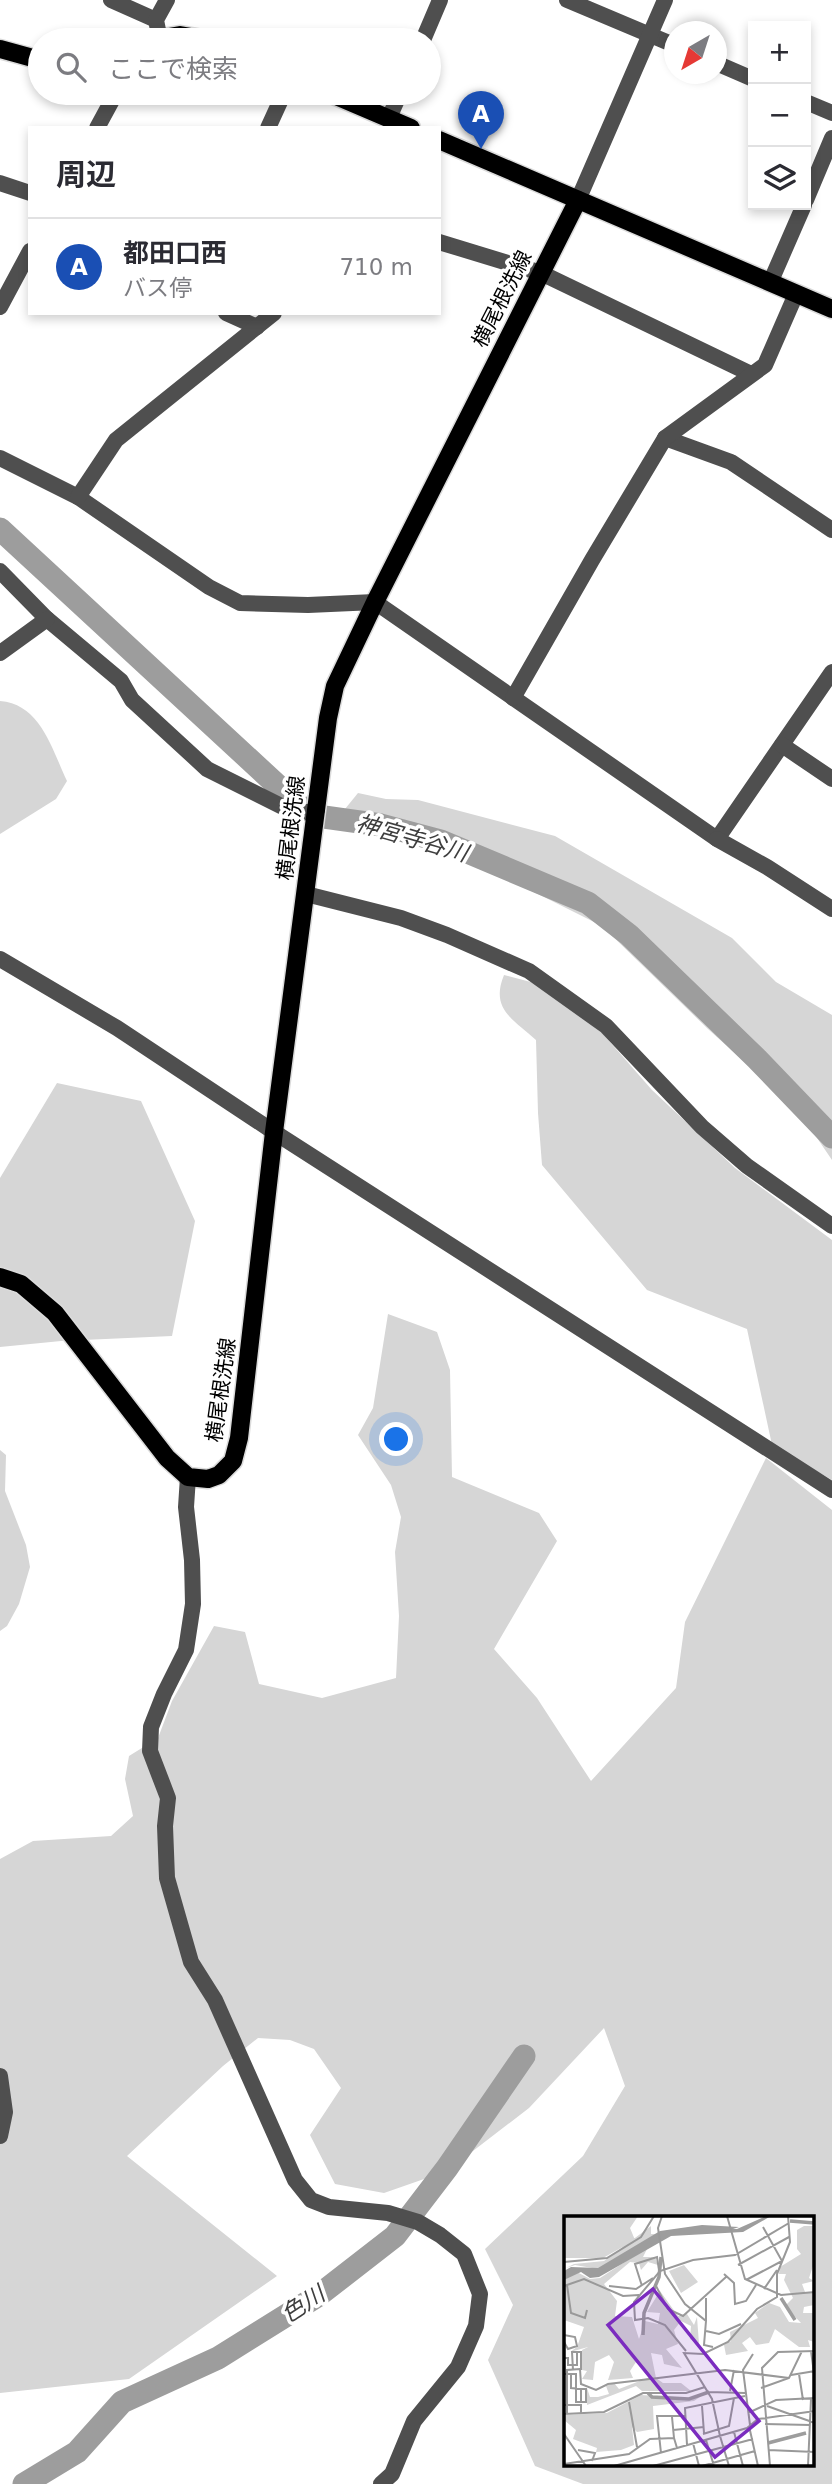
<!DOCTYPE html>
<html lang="ja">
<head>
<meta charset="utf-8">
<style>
	:root { --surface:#fff; --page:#f7f7f7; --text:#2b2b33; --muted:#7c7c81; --line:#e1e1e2; --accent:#2563eb }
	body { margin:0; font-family:"DejaVu Sans","Noto Sans JP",sans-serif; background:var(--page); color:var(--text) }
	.controls { position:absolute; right:21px; top:21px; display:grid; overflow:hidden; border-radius:0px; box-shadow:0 4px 10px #0003 }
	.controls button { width:63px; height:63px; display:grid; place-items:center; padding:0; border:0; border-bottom:2px solid var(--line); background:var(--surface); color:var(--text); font:35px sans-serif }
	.compass { position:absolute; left:664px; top:21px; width:63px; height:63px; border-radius:50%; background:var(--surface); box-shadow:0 4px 10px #0003; rotate:219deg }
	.you { position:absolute; left:397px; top:1440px; width:24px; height:24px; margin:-18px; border:5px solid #fff; border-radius:50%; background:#1a73e8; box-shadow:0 0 0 10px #1a73e833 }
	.badge { display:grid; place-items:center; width:46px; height:46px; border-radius:50%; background:var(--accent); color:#fff; font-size:23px; font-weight:700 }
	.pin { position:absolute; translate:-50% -58px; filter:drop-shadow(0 2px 4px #0008) }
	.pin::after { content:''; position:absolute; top:37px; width:24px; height:21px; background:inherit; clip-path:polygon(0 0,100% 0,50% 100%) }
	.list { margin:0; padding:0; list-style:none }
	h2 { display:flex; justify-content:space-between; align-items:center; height:91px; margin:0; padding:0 28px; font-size:30px }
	h2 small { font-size:23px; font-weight:400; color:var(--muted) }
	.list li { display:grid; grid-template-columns:46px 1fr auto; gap:21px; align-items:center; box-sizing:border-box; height:98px; padding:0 28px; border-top:2px solid var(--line) }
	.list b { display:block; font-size:26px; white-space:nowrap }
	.list p { margin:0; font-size:23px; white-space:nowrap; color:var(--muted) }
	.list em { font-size:23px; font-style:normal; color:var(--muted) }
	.icon { flex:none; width:38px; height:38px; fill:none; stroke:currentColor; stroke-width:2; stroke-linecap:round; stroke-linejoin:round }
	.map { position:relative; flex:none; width:832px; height:2484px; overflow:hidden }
	.search { position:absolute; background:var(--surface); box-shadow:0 4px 10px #0003; left:28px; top:28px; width:413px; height:77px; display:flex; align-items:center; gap:18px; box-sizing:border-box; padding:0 24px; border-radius:38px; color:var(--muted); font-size:26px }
	.panel { position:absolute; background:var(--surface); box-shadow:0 4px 10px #0003; left:28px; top:126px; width:413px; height:189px; border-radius:0px }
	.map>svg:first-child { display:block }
	.green { fill:#d6d6d6; fill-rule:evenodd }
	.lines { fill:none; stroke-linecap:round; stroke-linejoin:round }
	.river { stroke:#9d9d9d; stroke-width:23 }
	.major-casing { stroke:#dbdbdb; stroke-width:21 }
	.minor { stroke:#4f4f4f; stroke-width:16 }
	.major { stroke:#000; stroke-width:18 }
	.labels { text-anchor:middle; stroke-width:7; stroke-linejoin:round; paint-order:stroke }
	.street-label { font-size:21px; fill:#000; stroke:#fff }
	.water-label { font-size:23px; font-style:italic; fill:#3e3e3e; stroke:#fff }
	.inset-river { fill:none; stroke:#9d9d9d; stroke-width:3.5 }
	.inset-road { fill:none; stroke:#999; stroke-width:2 }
	.view { fill:#7b2cbf; fill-opacity:0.15; stroke:#7b2cbf; stroke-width:3.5 }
	.inset-edge { fill:none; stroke:#000; stroke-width:3.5 }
</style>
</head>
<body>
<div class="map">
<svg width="832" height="2484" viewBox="0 0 832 2484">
	<rect width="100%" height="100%" fill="#fff"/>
	<g class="green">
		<path d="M 0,701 C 41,704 52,750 67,781 L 56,799 L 0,834 Z"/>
		<path d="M 358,793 L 386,799 L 418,800 L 555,836 L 732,938 L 776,982 L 832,1015 L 832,1160 L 798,1110 L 708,1029 L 602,926 L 482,866 L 345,809 Z"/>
		<path d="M 504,975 L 542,985 L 603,1034 L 652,1090 L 735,1168 L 832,1240 L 832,1480 L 772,1445 L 747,1329 L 647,1290 L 542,1165 L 538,1113 L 536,1040 C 513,1019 490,1009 504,975 Z"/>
		<path d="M 57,1083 L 141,1101 L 195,1221 L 172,1336 L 61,1341 L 0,1347 L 0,1178 Z"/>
		<path d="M 388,1314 L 437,1332 L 450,1370 L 452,1477 L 539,1513 L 557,1541 L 494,1649 L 537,1698 L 591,1781 L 676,1688 L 685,1622 L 766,1458 L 832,1510 L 832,2484 L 583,2484 L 535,2466 L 488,2360 L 513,2305 L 485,2249 L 583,2156 L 625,2086 L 604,2028 L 529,2108 L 447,2171 L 384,2193 L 335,2184 L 310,2135 L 341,2088 L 314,2049 L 290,2040 L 258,2038 L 223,2066 L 127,2156 L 277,2276 L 129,2379 L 0,2393 L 0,1859 L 33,1841 L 111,1836 L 133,1816 L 125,1779 L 129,1756 L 158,1738 L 172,1701 L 214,1626 L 245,1632 L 259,1684 L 322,1698 L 396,1678 L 399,1616 L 395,1552 L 401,1517 L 391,1485 L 358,1435 L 373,1408 ZM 566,2218 L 813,2218 L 813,2465 L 566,2465 Z"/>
		<path d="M 0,1450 L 6,1455 L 5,1491 L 26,1545 L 30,1567 L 19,1604 L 7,1626 L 0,1631 Z"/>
	</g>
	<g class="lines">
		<g class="river">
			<path d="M 0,529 L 303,809 L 324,817 L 381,825 L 441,841 L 588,903 L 629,935 L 757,1059 L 832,1137"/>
			<path d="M 24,2484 L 77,2452 L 122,2402 L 218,2358 L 319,2295 L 395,2236 L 447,2168 L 524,2056"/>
		</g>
		<defs>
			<g id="major">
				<path d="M 152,40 L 180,35 L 208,40"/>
				<path d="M 0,49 L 40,60"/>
				<path d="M 329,93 L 411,128"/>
				<path d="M 439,140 L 832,309"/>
				<path d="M 0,1277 L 21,1284 L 55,1313 L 167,1458 L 188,1477 L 208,1479 L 219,1475 L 233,1461 L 239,1438 L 274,1132 L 328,718 L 335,686 L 375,602 L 578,200"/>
			</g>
		</defs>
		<use href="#major" class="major-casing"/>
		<g class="minor">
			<path d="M 111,0 L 156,20"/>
			<path d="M 567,0 L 674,45"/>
			<path d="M 158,30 L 156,20 L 167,0"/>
			<path d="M 423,40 L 440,0"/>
			<path d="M 716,63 L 753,79"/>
			<path d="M 806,102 L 832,113"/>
			<path d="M 389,118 L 400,93"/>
			<path d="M 97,128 L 116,93"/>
			<path d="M 268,128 L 284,93"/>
			<path d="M 0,183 L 30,193"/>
			<path d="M 578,200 L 665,0"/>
			<path d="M 806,200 L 832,138"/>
			<path d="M 439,242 L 541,273 L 751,374"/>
			<path d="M 770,283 L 804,205"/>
			<path d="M 0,307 L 30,251"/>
			<path d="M 226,313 L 257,327"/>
			<path d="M 665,438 L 731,462 L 832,530"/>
			<path d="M 0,458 L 78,497 L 209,587 L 240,603 L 308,605 L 375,602 L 717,839 L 832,672"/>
			<path d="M 78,497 L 116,440 L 274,313"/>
			<path d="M 0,571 L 47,619 L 121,681 L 132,700 L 207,769 L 297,814 L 317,810"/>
			<path d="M 0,653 L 47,619"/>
			<path d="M 513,698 L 592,560 L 665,438 L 765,365 L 796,294"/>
			<path d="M 782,745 L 832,779"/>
			<path d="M 717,839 L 767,867 L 832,909"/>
			<path d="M 306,894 L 401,918 L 447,935 L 529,971 L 606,1026 L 702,1127 L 747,1166 L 832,1226"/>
			<path d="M 0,959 L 117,1028 L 274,1132 L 832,1490"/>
			<path d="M 188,1477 L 186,1507 L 192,1560 L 193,1604 L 186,1650 L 164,1694 L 151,1727 L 150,1751 L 168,1798 L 165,1826 L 167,1878 L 191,1962 L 215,2000 L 295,2180 L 311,2200 L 329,2207 L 388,2213 L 418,2222 L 440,2235 L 464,2254 L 480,2294 L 476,2326 L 458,2367 L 414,2421 L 392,2474 L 381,2484"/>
			<path d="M 0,2076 L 5,2112 L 0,2136"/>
		</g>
		<use href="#major" class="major"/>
	</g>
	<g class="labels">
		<g class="street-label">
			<text transform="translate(502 299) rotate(-63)" y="7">横尾根洗線</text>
			<text transform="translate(291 828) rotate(-83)" y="7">横尾根洗線</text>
			<text transform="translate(221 1390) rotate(-82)" y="7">横尾根洗線</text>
		</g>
		<g class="water-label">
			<text transform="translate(412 838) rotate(16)" y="8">神宮寺谷川</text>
			<text transform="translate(303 2304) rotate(-33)" y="8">色川</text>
		</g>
	</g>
	<g transform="translate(564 2216)">
		<rect width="250" height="250" fill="#fff"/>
		<path d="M 0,0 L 74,0 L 66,12 L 71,24 L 39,42 L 0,42 ZM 87,10 L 87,18 L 94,18 L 47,47 L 34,53 L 11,49 L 2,52 L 10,48 L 40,45 ZM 240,10 L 250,10 L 250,47 L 245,62 L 250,65 L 238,68 L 241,76 L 250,76 L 250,89 L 240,91 L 239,97 L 250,97 L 250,126 L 244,124 L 246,131 L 235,131 L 211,113 L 205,127 L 192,129 L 186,121 L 178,127 L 184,135 L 162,139 L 160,129 L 167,125 L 166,116 L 194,102 L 191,97 L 205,87 L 216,91 L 225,106 L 237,107 L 221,90 L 229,82 L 220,64 L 222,58 L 215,58 L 216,51 L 237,38 L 233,33 L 233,14 ZM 84,31 L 79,41 L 91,41 L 94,49 L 84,46 L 77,54 L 75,47 L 66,46 L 40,68 L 53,85 L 51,100 L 68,101 L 75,123 L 81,105 L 94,108 L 96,97 L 83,96 L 96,75 L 114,100 L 123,98 L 130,109 L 133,101 L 135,128 L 126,123 L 127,110 L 117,105 L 110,114 L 114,128 L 102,133 L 118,152 L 100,148 L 98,139 L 87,137 L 92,162 L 99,167 L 117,167 L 127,175 L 78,175 L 72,170 L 23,189 L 23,172 L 26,181 L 34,181 L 45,178 L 42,170 L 50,167 L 55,173 L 86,161 L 72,146 L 66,155 L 69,162 L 44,164 L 50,146 L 45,139 L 31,146 L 29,164 L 18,163 L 23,155 L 18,154 L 18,134 L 24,131 L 6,136 L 13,131 L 20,111 L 0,104 L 0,64 L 13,56 L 26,63 L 36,62 ZM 120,49 L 134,66 L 117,77 L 105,55 ZM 142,177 L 130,185 L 89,190 L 90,213 L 73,216 L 68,211 L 70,229 L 57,234 L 32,236 L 33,232 L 9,223 L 12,214 L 0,204 L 0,199 L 43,197 L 77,179 L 124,182 Z" fill="#d6d6d6"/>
		<path d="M 202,0 L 207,0 L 179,16 L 107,20 L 35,61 L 26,62 L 17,56 L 0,64 L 0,55 L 7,51 L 34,52 L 96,15 L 138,9 L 175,11 L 169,13 L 173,13 Z" fill="#9d9d9d"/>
		<path class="inset-river" d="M 226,5 L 251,7M 217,82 L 231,104M 79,119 L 80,97 L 95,61 L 97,41M 84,177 L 88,181 L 125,183 L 145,176M 204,227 L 242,217"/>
		<path class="inset-road" d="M 98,0 L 94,12 L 101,58 L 121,88 L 142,105 L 140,129 L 149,131M 163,0 L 181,63 L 217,79 L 251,76M 0,46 L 43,42 L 77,21 L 90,0M 174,49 L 225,21M 160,58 L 170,67 L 171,88 L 182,85 L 192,69M 182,64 L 218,45 L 199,11M 91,68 L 104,93 L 119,100 L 162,61M 3,69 L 7,97 L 21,102 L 23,94M 0,70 L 20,63 L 59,80 L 75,79M 45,70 L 72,73 L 89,62M 78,70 L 71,48 L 93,41 L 95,54M 200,73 L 213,54M 142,105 L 142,82M 142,115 L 155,118 L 177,108M 0,119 L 11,121 L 13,130 L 4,133 L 0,126M 122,135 L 101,109 L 84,102 L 71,104 L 70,86 L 96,55 L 129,44 L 171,39 L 225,7M 247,135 L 250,157M 0,142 L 4,142 L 4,149 L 13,149 L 13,136M 16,153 L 17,168 L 32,174 L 44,168 L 161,154 L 225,162M 1,158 L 12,158 L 12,186 L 22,186 L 22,173 L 17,173M 7,158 L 7,172 L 17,173 L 17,186M 235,158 L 239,184M 227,159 L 251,155M 197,172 L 225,162 L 238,135M 166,175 L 170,154M 144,176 L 181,177M 65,186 L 73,231M 0,189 L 17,189 L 17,199M 138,190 L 140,217M 203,190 L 251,207M 184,197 L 212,184 L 251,182M 0,198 L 40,196 L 79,177 L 122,177 L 141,171M 3,199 L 3,154 L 16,153 L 17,153 L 17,136 L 8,136 L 9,154M 108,201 L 110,222M 201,208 L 246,209M 186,209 L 179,154 L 189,138M 185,210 L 194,250M 109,214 L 140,211M 170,216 L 179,250M 0,218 L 22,250M 139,218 L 165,210 L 170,182M 156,220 L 165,250M 156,220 L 148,183 L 120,137 L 139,138 L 164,126 L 193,93 L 213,81 L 213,58 L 226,26 L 224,0M 142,224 L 150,250M 129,227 L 135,250M 123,229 L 121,192 L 181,180M 14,234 L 31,237 L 28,245M 204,234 L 251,236M 97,237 L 93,200 L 122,200M 0,248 L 65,238 L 86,223 L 110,222 L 113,232M 50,250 L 183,212 L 194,203 L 251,195M 89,250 L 189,223M 138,250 L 191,235M 206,250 L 198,152 L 214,136 L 251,135M 244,250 L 247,183"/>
		<path class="view" d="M 89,73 L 195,205 L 151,241 L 44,109 Z"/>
		<rect width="250" height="250" class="inset-edge"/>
	</g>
</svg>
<div class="controls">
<button>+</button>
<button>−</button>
<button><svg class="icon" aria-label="layers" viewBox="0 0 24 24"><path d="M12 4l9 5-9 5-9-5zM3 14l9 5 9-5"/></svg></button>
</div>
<svg class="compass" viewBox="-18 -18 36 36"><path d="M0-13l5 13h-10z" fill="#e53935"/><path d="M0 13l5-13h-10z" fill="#7c7c81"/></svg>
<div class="you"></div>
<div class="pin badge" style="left:481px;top:149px;background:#1a4fb4">A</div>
<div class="search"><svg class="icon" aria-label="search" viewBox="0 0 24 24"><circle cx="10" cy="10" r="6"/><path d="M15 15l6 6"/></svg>ここで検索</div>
<section class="panel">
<h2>周辺<small></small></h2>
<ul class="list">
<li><span class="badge" style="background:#1a4fb4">A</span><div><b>都田口西</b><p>バス停</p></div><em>710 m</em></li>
</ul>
</section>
</div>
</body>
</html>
